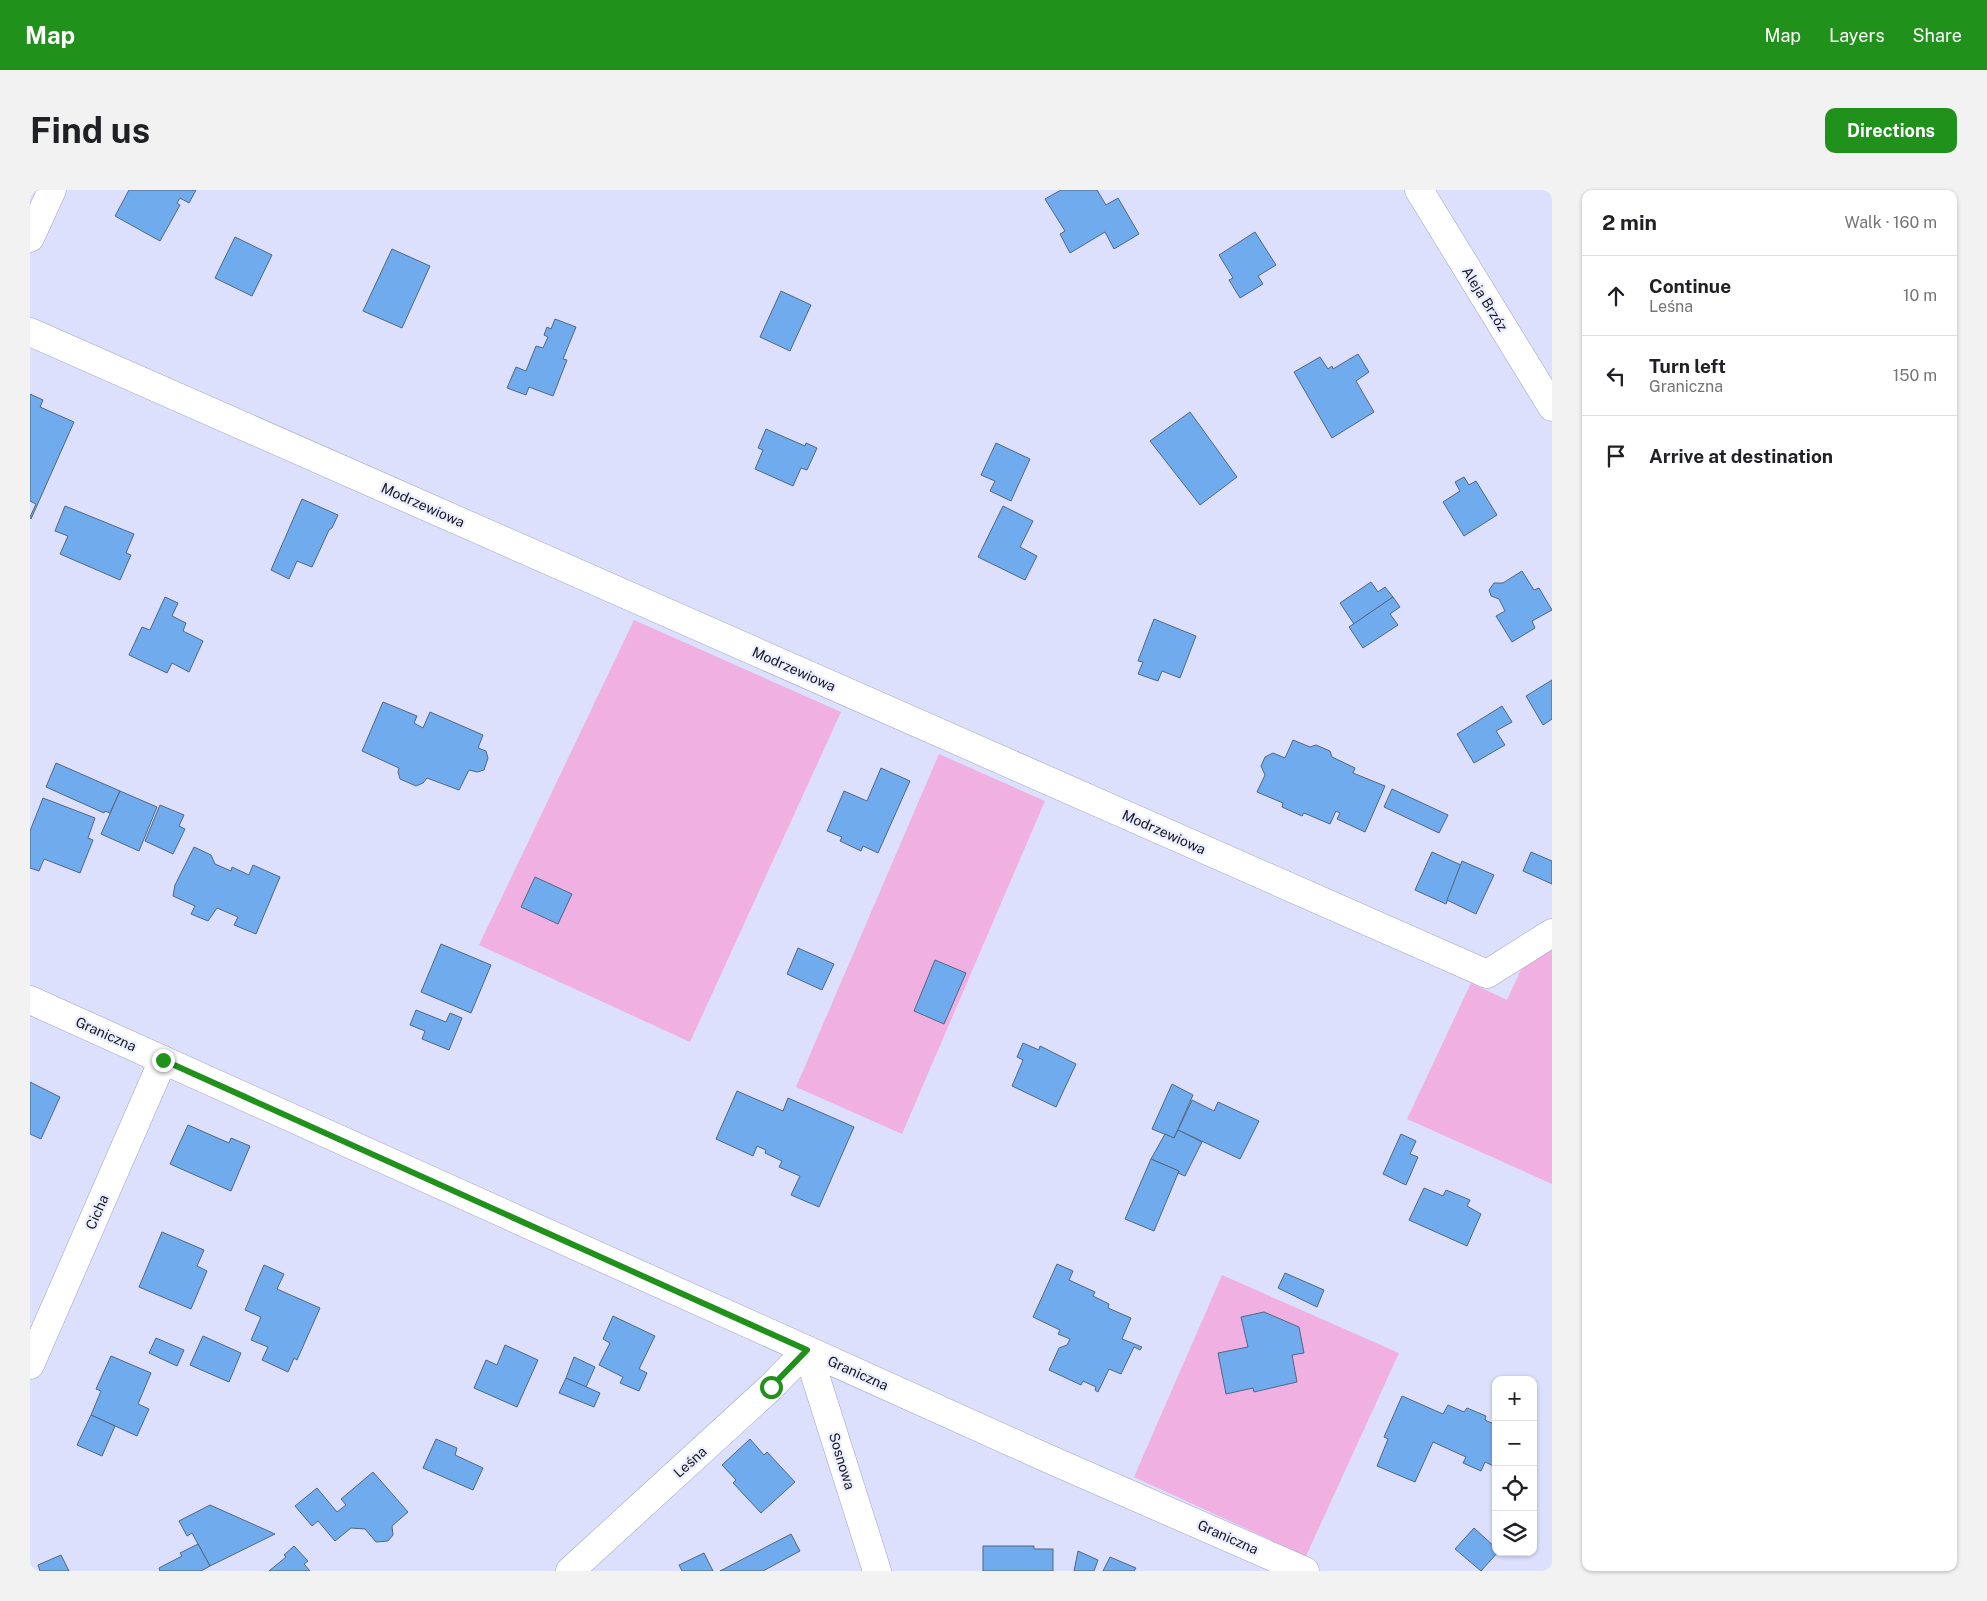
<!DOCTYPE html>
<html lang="en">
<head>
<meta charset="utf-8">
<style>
	:root { --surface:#fff; --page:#f2f2f2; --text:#202124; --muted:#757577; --line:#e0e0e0; --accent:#20911a }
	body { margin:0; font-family:"Public Sans",sans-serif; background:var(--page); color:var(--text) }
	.controls { position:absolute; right:15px; bottom:15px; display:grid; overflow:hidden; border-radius:10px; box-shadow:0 1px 4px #0004 }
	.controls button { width:45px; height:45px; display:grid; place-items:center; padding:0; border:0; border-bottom:1px solid var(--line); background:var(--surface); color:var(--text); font:25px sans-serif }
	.stop { position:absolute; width:15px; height:15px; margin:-11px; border:4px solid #20911a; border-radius:50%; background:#fff }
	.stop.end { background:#20911a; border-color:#fff; box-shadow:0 1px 5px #0008 }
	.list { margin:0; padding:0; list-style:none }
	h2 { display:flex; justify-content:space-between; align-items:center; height:65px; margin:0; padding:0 20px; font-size:21px }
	h2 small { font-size:16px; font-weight:400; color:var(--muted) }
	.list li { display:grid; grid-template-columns:32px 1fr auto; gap:15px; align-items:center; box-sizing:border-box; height:80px; padding:0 20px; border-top:1px solid var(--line) }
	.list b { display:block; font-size:19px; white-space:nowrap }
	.list p { margin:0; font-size:16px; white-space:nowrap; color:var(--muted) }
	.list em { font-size:16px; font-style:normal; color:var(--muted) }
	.icon { flex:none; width:28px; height:28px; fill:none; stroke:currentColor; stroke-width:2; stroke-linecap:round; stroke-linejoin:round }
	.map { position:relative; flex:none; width:1522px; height:1381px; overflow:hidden; border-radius:10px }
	header { display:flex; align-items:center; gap:30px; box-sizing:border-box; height:70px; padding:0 25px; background:var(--accent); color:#fff }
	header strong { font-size:24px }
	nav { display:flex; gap:28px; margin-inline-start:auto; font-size:18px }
	.intro { display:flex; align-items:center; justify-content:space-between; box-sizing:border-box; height:120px; padding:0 30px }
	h1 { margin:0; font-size:35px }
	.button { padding:12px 22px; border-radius:10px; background:var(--accent); color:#fff; font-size:18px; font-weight:700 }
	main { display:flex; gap:30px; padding:0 30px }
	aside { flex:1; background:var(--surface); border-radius:10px; box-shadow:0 1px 4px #0004 }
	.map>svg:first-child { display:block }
	.green { fill:#f0b0e2 }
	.building { fill:#70abed; stroke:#516781 }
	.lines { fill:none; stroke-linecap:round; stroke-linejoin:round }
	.minor-casing { stroke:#9fa3c5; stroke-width:29 }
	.minor { stroke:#fff; stroke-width:28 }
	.route { stroke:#20911a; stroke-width:6 }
	.labels { text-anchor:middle; stroke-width:4.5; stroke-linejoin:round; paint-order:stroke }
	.street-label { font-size:14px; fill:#171825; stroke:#eceefd }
</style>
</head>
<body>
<header>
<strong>Map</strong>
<nav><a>Map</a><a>Layers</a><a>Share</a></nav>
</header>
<div class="intro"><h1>Find us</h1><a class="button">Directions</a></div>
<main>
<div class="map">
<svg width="1522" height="1381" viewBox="0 0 1522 1381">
	<rect width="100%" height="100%" fill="#dce0fd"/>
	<g class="green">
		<path d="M 604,430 L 811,522 L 660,852 L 449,755 Z"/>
		<path d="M 909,564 L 1015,611 L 872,944 L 766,897 Z"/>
		<path d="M 1522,757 L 1522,994 L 1377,929 L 1441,793 L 1477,810 L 1494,773 Z"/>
		<path d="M 1192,1085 L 1369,1163 L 1276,1366 L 1104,1287 Z"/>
	</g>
	<g class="building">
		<path d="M 99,0 L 166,0 L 159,13 L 150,8 L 147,13 L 150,15 L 130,51 L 85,26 Z"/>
		<path d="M 1031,0 L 1067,0 L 1076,15 L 1088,8 L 1109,44 L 1084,59 L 1075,42 L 1040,63 L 1030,44 L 1035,41 L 1015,9 Z"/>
		<path d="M 1225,42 L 1246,75 L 1228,86 L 1233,94 L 1210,108 L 1199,90 L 1203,88 L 1189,65 Z"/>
		<path d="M 205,47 L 242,65 L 222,106 L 185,88 Z"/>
		<path d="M 362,59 L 400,76 L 372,138 L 333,121 Z"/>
		<path d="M 751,101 L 781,115 L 760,161 L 730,147 Z"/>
		<path d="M 525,129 L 546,137 L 533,169 L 537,170 L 523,206 L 499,197 L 496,205 L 477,198 L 486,177 L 496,181 L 506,156 L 513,158 L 518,147 L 514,145 L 517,137 L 521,139 Z"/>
		<path d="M 1328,164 L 1339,182 L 1326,191 L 1344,222 L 1302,248 L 1264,182 L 1290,167 L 1298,179 L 1302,176 L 1303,179 Z"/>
		<path d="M 0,204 L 13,210 L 10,217 L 44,232 L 1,329 L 0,327 L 6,314 L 0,311 Z"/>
		<path d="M 1160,222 L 1207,287 L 1170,315 L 1120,251 Z"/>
		<path d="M 736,239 L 775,256 L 776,253 L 787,258 L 777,280 L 771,278 L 763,296 L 725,279 L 733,260 L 728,258 Z"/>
		<path d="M 966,253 L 1000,269 L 981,311 L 960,301 L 965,291 L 951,285 Z"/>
		<path d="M 1434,287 L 1439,295 L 1446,291 L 1467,325 L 1434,346 L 1413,312 L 1430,301 L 1425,292 Z"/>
		<path d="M 272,309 L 308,325 L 302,338 L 299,340 L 282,377 L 267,371 L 259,389 L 241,380 Z"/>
		<path d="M 35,316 L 104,344 L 96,363 L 101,365 L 90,390 L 30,364 L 38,346 L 25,341 Z"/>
		<path d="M 973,316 L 1003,331 L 990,357 L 1007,366 L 995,390 L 948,367 Z"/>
		<path d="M 1492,381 L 1504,400 L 1509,398 L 1522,420 L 1502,431 L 1505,438 L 1482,452 L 1466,426 L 1475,421 L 1469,409 L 1461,406 L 1459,400 L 1464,393 L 1473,393 Z"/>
		<path d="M 1341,392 L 1348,402 L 1355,397 L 1363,407 L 1324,434 L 1310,413 Z"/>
		<path d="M 135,407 L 148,413 L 142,426 L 156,433 L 153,441 L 173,451 L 159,482 L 142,473 L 137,483 L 99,465 L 112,437 L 120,440 Z"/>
		<path d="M 1363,407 L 1370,417 L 1360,424 L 1368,435 L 1333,458 L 1319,437 Z"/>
		<path d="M 1124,429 L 1166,446 L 1150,488 L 1132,481 L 1128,491 L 1108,484 L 1113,472 L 1108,471 Z"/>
		<path d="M 1522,490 L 1522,529 L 1513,535 L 1496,506 Z"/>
		<path d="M 353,512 L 387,526 L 384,533 L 393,538 L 400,522 L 453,545 L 448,558 L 456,561 L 458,568 L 454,580 L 447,582 L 439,580 L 429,600 L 397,588 L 393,593 L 386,596 L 370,589 L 368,582 L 369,578 L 332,561 Z"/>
		<path d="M 1472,516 L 1482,532 L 1466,541 L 1475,555 L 1444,573 L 1427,544 Z"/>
		<path d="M 1263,550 L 1280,557 L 1286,555 L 1300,561 L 1302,567 L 1325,578 L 1323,583 L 1355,596 L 1335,642 L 1307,629 L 1310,623 L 1306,621 L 1300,634 L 1274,623 L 1272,626 L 1252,617 L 1253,613 L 1227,602 L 1235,585 L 1231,576 L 1235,567 L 1243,563 L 1255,568 Z"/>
		<path d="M 26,573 L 90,601 L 80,623 L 75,621 L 74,623 L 16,597 Z"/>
		<path d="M 851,578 L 880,591 L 848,663 L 833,656 L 831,661 L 810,651 L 812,647 L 797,641 L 814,601 L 837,611 Z"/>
		<path d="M 1362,599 L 1418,625 L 1409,643 L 1354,617 Z"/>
		<path d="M 90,601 L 127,617 L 109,661 L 71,644 Z"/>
		<path d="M 13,608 L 65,628 L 58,648 L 63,650 L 50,683 L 14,669 L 9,681 L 0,678 L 0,641 Z"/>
		<path d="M 130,615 L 154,625 L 149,636 L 155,639 L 143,664 L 115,651 Z"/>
		<path d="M 164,657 L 181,665 L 185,674 L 201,681 L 202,677 L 219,685 L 223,675 L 250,687 L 226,744 L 204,735 L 208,727 L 187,718 L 178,731 L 161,724 L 165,716 L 143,706 L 145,695 Z"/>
		<path d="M 1402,662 L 1431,675 L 1416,714 L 1385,700 Z"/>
		<path d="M 1501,662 L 1522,671 L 1522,694 L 1493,681 Z"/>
		<path d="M 1432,671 L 1464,685 L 1446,724 L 1417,710 Z"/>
		<path d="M 505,687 L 542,704 L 528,734 L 491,717 Z"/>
		<path d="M 411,754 L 461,775 L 441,823 L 391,802 Z"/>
		<path d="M 768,758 L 804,774 L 792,800 L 757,784 Z"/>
		<path d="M 905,770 L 936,783 L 914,834 L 884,821 Z"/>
		<path d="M 386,820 L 416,832 L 420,823 L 432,828 L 419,860 L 392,849 L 395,841 L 380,835 Z"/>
		<path d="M 993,853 L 1009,860 L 1010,856 L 1046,874 L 1026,917 L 982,896 L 993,870 L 987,867 Z"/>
		<path d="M 0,892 L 30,907 L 11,949 L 0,944 Z"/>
		<path d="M 1142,894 L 1163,905 L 1144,948 L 1122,939 Z"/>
		<path d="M 707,901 L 753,921 L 758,908 L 824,937 L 789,1017 L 761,1005 L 770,986 L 749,977 L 752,971 L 735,963 L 736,960 L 727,956 L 723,966 L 686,949 Z"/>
		<path d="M 1162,910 L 1184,921 L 1188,912 L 1229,931 L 1210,969 L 1148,940 Z"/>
		<path d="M 158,935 L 199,953 L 201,948 L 220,956 L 201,1001 L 140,974 Z"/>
		<path d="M 1148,940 L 1172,952 L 1155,986 L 1148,983 L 1149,981 L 1121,969 L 1135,944 L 1144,948 Z"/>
		<path d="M 1371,944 L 1386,951 L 1380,964 L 1388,967 L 1376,995 L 1353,984 Z"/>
		<path d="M 1121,969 L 1149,981 L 1124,1041 L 1095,1029 Z"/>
		<path d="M 1394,998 L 1413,1006 L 1416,1000 L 1440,1010 L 1437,1016 L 1451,1024 L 1437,1056 L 1379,1030 Z"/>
		<path d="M 132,1042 L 174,1060 L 167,1076 L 177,1081 L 161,1119 L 109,1097 Z"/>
		<path d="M 1027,1074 L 1043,1081 L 1039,1090 L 1065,1102 L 1063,1106 L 1079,1114 L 1078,1118 L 1101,1128 L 1092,1149 L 1112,1157 L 1110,1160 L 1104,1157 L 1091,1184 L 1079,1179 L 1068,1202 L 1065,1200 L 1066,1197 L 1053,1191 L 1051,1195 L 1019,1180 L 1029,1158 L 1037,1155 L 1040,1149 L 1028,1144 L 1030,1140 L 1003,1127 Z"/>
		<path d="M 234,1075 L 254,1084 L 247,1099 L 290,1118 L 267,1170 L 264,1168 L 258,1182 L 232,1170 L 238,1157 L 221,1150 L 231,1127 L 215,1120 Z"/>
		<path d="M 1255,1083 L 1294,1100 L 1287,1117 L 1248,1098 Z"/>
		<path d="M 1234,1122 L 1269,1137 L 1274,1163 L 1262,1165 L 1267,1192 L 1224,1202 L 1223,1198 L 1196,1204 L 1188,1163 L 1218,1157 L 1211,1127 Z"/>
		<path d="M 583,1126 L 625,1146 L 609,1179 L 617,1183 L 609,1201 L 590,1193 L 593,1187 L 569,1175 L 580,1153 L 573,1149 Z"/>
		<path d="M 173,1146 L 211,1163 L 199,1192 L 160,1175 Z"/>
		<path d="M 126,1148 L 154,1160 L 147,1176 L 119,1163 Z"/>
		<path d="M 475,1155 L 508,1170 L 487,1217 L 444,1198 L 456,1170 L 467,1175 Z"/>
		<path d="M 81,1166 L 121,1183 L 108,1214 L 119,1219 L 107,1246 L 61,1225 L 71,1201 L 66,1199 Z"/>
		<path d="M 544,1167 L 565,1177 L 556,1197 L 536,1188 Z"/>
		<path d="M 536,1188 L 570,1203 L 564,1217 L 529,1203 Z"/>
		<path d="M 1372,1206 L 1413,1224 L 1418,1215 L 1434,1222 L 1437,1218 L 1456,1226 L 1455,1230 L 1466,1235 L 1466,1277 L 1455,1272 L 1451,1281 L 1433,1273 L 1436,1267 L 1403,1252 L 1385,1292 L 1347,1276 L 1358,1249 L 1354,1247 Z"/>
		<path d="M 61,1225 L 85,1236 L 72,1266 L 47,1255 Z"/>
		<path d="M 406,1249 L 427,1258 L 425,1265 L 453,1278 L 443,1300 L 393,1278 Z"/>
		<path d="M 720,1249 L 734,1265 L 737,1262 L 765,1292 L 731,1323 L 703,1293 L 706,1290 L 692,1275 Z"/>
		<path d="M 343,1282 L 378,1322 L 362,1336 L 363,1345 L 358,1351 L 346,1352 L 335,1339 L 321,1338 L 305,1351 L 288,1331 L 282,1336 L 265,1316 L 287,1298 L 307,1322 L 316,1315 L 311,1309 Z"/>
		<path d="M 180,1315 L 245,1344 L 180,1376 L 162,1343 L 157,1346 L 149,1331 Z"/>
		<path d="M 1444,1338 L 1466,1358 L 1466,1362 L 1468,1362 L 1451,1381 L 1425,1359 Z"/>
		<path d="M 761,1344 L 770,1361 L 733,1381 L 690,1381 Z"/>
		<path d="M 168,1354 L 180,1376 L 171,1381 L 130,1381 L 129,1378 L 152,1366 L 150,1363 Z"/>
		<path d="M 264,1356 L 278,1371 L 274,1374 L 280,1381 L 239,1381 L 256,1367 L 254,1365 Z"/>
		<path d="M 953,1356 L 1004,1356 L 1004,1359 L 1023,1359 L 1023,1381 L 953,1381 Z"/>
		<path d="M 1048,1361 L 1068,1370 L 1064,1381 L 1044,1381 Z"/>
		<path d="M 674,1363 L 683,1381 L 652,1381 L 649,1375 Z"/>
		<path d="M 31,1365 L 39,1381 L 10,1381 L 8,1375 Z"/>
		<path d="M 1080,1367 L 1106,1378 L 1104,1381 L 1073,1381 Z"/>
	</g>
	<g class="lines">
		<defs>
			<g id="minor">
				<path d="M 1389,0 L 1522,217"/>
				<path d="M 0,48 L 22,0"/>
				<path d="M 0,142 L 1457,784 L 1522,743"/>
				<path d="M 0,810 L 1019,1269 L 1275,1381"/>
				<path d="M 0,1175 L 133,870"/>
				<path d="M 540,1381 L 741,1197 L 777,1160 L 847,1381"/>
			</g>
		</defs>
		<use href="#minor" class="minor-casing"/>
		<use href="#minor" class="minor"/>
	</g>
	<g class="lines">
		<path class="route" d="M 133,870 L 777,1160 L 741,1197"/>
	</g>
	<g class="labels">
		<g class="street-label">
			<text transform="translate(1455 109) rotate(58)" y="5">Aleja Brzóz</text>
			<text transform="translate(393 315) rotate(24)" y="5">Modrzewiowa</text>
			<text transform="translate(764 479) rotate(24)" y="5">Modrzewiowa</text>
			<text transform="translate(1134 642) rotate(24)" y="5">Modrzewiowa</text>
			<text transform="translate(76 844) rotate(24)" y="5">Graniczna</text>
			<text transform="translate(67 1022) rotate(-66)" y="5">Cicha</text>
			<text transform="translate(828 1183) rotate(24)" y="5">Graniczna</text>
			<text transform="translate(812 1271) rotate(73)" y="5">Sosnowa</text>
			<text transform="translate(660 1272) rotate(-42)" y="5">Leśna</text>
			<text transform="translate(1198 1347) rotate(24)" y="5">Graniczna</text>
		</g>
	</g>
</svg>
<div class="controls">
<button>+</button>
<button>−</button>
<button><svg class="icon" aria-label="locate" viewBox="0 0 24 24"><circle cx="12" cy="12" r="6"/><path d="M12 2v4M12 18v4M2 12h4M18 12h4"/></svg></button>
<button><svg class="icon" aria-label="layers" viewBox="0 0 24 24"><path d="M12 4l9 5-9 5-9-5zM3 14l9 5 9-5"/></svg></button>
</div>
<div class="stop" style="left:741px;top:1197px"></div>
<div class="stop end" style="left:133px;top:870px"></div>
</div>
<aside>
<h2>2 min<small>Walk · 160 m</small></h2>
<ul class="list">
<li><svg class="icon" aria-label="ahead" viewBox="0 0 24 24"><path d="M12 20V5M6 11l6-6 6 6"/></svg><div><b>Continue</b><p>Leśna</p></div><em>10 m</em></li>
<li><svg class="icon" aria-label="left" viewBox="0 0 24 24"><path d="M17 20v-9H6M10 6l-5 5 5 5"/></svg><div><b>Turn left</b><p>Graniczna</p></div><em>150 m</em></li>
<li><svg class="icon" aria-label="arrive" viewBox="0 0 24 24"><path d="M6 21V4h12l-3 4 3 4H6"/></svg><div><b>Arrive at destination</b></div></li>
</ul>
</aside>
</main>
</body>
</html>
